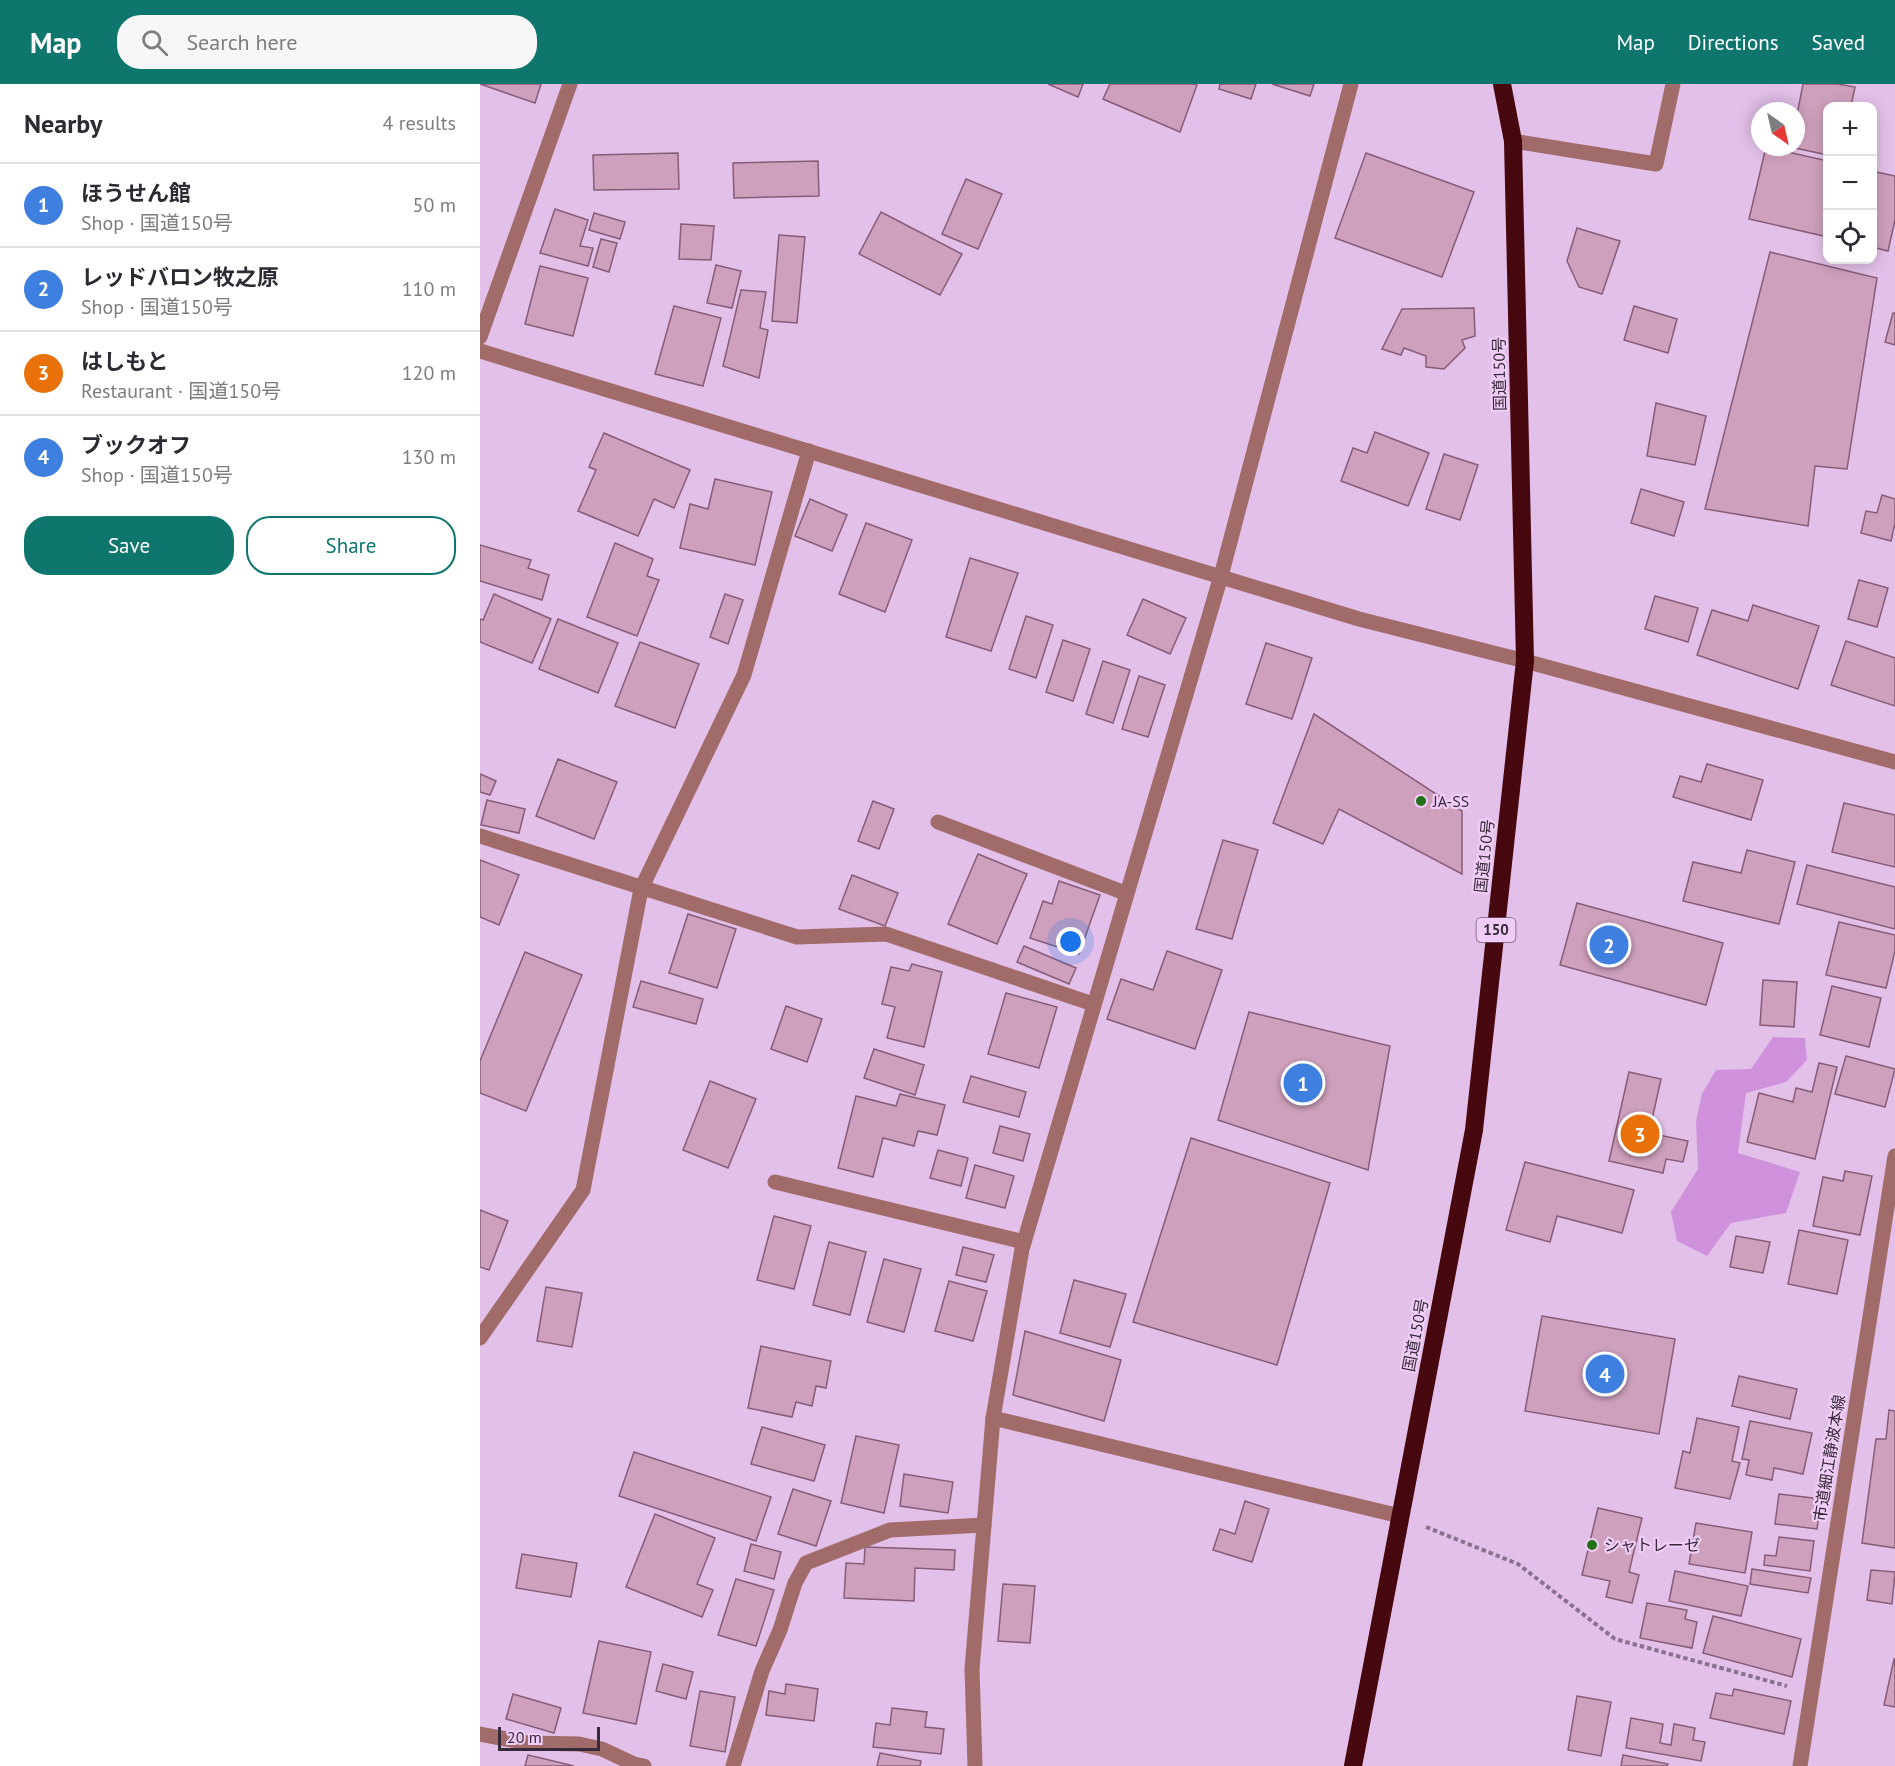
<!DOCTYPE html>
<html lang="en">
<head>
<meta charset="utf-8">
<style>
	:root { --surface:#fff; --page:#f7f7f7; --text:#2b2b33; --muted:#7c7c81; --line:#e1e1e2; --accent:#0f766e }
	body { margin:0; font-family:"PT Sans","Noto Sans JP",sans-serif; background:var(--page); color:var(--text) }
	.controls { position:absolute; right:18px; top:18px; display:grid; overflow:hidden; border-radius:12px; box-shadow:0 3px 15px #0003 }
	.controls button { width:54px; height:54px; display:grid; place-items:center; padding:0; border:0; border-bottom:2px solid var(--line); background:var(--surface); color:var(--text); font:30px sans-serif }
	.compass { position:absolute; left:1271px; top:18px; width:54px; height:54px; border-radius:50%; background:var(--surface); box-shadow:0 3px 15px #0003; rotate:146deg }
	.scale { position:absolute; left:18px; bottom:15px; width:102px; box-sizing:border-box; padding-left:6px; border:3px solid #362939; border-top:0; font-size:16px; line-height:21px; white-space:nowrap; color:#362939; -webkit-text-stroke:4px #f0cdf6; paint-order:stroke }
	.you { position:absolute; left:591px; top:858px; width:21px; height:21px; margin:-15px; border:4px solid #fff; border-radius:50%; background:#1a73e8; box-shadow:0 0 0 9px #1a73e833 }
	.badge { display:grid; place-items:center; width:39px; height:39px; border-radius:50%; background:var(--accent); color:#fff; font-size:20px; font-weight:700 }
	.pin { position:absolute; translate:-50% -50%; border:3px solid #fff; box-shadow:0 2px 6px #0006 }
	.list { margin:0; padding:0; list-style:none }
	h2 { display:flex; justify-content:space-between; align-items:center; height:78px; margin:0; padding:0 24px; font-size:26px }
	h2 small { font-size:20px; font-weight:400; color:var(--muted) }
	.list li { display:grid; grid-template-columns:39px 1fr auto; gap:18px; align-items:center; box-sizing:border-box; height:84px; padding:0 24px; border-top:2px solid var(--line) }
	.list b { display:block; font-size:22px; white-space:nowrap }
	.list p { margin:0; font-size:20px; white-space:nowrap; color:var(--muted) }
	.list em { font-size:20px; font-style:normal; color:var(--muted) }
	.actions { display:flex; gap:12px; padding:18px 24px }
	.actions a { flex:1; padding:14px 0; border:2px solid var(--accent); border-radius:24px; text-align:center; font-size:21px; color:var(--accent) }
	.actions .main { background:var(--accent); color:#fff }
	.icon { flex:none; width:33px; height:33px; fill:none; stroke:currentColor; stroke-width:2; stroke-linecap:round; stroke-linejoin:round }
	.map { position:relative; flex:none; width:1415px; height:1682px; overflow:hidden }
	header { display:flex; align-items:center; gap:36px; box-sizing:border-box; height:84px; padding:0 30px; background:var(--accent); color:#fff }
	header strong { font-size:28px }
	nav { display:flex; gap:33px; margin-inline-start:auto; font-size:21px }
	.search { width:420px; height:54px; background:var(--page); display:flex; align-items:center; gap:15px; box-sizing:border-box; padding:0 21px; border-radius:24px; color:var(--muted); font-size:22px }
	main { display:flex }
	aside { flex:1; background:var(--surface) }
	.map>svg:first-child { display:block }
	.green { fill:#d091dc }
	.building { fill:#cfa0bd; stroke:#875c77; stroke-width:1.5 }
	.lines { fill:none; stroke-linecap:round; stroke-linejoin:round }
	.path { stroke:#89728e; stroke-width:4; stroke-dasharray:4.5 3; stroke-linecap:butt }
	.minor { stroke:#a16b69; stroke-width:15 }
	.highway { stroke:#46070e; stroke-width:18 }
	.poi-dot { fill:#227017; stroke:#f0cdf6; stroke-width:2 }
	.labels { text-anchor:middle; stroke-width:4.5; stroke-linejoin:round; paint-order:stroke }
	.shield { fill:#f0cdf6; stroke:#6e5a72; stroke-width:1.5 }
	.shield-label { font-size:15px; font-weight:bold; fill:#362939 }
	.street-label { font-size:16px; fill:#362939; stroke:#f0cdf6 }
	.poi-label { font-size:16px; fill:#362939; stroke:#f0cdf6; text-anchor:start }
</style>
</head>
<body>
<header>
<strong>Map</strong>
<div class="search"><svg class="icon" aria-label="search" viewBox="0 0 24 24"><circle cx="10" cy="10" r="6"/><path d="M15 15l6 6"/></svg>Search here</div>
<nav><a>Map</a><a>Directions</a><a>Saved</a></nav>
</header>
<main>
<aside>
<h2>Nearby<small>4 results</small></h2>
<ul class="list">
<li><span class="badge" style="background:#3f7fe0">1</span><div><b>ほうせん館</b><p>Shop · 国道150号</p></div><em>50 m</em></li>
<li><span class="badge" style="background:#3f7fe0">2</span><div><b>レッドバロン牧之原</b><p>Shop · 国道150号</p></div><em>110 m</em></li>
<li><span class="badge" style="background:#e8710a">3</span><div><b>はしもと</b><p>Restaurant · 国道150号</p></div><em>120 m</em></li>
<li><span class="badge" style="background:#3f7fe0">4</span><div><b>ブックオフ</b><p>Shop · 国道150号</p></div><em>130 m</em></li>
</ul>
<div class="actions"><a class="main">Save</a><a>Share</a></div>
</aside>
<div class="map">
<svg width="1415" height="1682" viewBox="0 0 1415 1682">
	<rect width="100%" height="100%" fill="#e3c0e9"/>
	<path class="green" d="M 1293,953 L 1325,954 L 1327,976 L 1306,998 L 1266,1009 L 1258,1069 L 1320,1088 L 1306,1129 L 1251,1139 L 1227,1172 L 1197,1157 L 1191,1128 L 1218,1085 L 1216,1037 L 1222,1010 L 1236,986 L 1271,985 Z"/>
	<g class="building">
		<path d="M 0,0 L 61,0 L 55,19 Z"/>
		<path d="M 568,0 L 603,0 L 598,13 Z"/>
		<path d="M 630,0 L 714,0 L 717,1 L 700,48 L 623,15 Z"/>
		<path d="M 740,0 L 776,0 L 771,15 L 739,5 Z"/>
		<path d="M 792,0 L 834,0 L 830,12 Z"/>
		<path d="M 1323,0 L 1358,0 L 1375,3 L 1371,22 L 1348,22 L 1348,71 L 1310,63 L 1316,63 L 1316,36 Z"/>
		<path d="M 1286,63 L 1348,77 L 1348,153 L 1269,135 Z"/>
		<path d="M 198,69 L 199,105 L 114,106 L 113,71 Z"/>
		<path d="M 886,69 L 994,108 L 962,193 L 855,154 Z"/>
		<path d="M 338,77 L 339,112 L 254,114 L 253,79 Z"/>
		<path d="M 1392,87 L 1415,92 L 1415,136 L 1408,167 L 1392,163 Z"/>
		<path d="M 486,95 L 522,110 L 498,165 L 462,150 Z"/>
		<path d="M 75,125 L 108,136 L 100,162 L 113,164 L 108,182 L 60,169 Z"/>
		<path d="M 401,128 L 482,170 L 460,211 L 379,170 Z"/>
		<path d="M 114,129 L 145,138 L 140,155 L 109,146 Z"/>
		<path d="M 201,140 L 234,142 L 231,176 L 199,175 Z"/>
		<path d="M 1097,144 L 1140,157 L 1122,210 L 1099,203 L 1087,177 Z"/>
		<path d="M 299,151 L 325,153 L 317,239 L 292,237 Z"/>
		<path d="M 121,155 L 137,159 L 129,188 L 113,183 Z"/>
		<path d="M 1290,168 L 1397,194 L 1367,385 L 1335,382 L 1328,442 L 1225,425 Z"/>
		<path d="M 236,181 L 261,187 L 252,224 L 227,219 Z"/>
		<path d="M 60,182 L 108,194 L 93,252 L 45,240 Z"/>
		<path d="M 261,206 L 286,208 L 280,244 L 288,246 L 279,294 L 243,282 Z"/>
		<path d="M 194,222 L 241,234 L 223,302 L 175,290 Z"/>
		<path d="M 1154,222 L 1197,235 L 1188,269 L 1144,256 Z"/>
		<path d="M 994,224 L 995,252 L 982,256 L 985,264 L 964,285 L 946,283 L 946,272 L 924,264 L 921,271 L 902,265 L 922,225 Z"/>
		<path d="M 1413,229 L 1415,229 L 1415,261 L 1405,258 Z"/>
		<path d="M 1176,319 L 1226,332 L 1215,381 L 1167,372 Z"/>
		<path d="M 895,348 L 949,369 L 928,422 L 861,397 L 873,364 L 887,369 Z"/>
		<path d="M 124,349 L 210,386 L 194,424 L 174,415 L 158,452 L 98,427 L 116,386 L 109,383 Z"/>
		<path d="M 964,370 L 998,381 L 980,436 L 946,425 Z"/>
		<path d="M 235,395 L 292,408 L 275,481 L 200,464 L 210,420 L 228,425 Z"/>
		<path d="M 1161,405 L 1204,418 L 1194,452 L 1151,439 Z"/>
		<path d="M 1402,411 L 1415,415 L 1415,439 L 1411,457 L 1381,449 L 1386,427 L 1397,429 Z"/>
		<path d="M 330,415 L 367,431 L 352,467 L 315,452 Z"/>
		<path d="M 386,439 L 432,456 L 405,528 L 359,510 Z"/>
		<path d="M 135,459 L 173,475 L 167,492 L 179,496 L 157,552 L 107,533 Z"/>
		<path d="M 0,461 L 51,476 L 48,484 L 69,491 L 62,516 L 0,497 Z"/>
		<path d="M 490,474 L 538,489 L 511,567 L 466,553 Z"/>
		<path d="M 1379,496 L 1408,504 L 1397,543 L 1368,535 Z"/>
		<path d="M 14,510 L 71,535 L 52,579 L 0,558 L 0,535 L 3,536 Z"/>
		<path d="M 245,510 L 263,516 L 248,560 L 230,553 Z"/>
		<path d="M 1175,512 L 1218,524 L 1208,558 L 1165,545 Z"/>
		<path d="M 663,515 L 706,534 L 690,570 L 647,551 Z"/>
		<path d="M 1273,521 L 1339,542 L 1318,605 L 1217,571 L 1232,526 L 1268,537 Z"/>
		<path d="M 546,532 L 573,541 L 556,594 L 529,585 Z"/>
		<path d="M 78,535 L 138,559 L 118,609 L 59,585 Z"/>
		<path d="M 583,556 L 610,565 L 593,617 L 566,608 Z"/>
		<path d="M 1366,557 L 1415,574 L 1415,622 L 1351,601 Z"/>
		<path d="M 160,558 L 219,580 L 195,644 L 135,622 Z"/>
		<path d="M 786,559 L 832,574 L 812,635 L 766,620 Z"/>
		<path d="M 623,577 L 650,586 L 633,639 L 606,630 Z"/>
		<path d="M 659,592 L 685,601 L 668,653 L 642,645 Z"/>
		<path d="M 834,630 L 982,727 L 982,790 L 859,725 L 843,760 L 793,739 Z"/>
		<path d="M 78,675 L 137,698 L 114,755 L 56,732 Z"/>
		<path d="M 1227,680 L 1283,696 L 1271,736 L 1193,713 L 1200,692 L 1221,698 Z"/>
		<path d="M 0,690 L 16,697 L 10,711 L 0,708 Z"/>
		<path d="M 7,716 L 45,725 L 39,749 L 1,741 Z"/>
		<path d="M 393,717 L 414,725 L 399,765 L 378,757 Z"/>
		<path d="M 1364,719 L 1415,731 L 1415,783 L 1352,768 Z"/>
		<path d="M 743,756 L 778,766 L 752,855 L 716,845 Z"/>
		<path d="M 1267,766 L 1315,778 L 1299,840 L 1203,817 L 1213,778 L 1261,789 Z"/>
		<path d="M 498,770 L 547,790 L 517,860 L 468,840 Z"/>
		<path d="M 0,776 L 39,791 L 19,841 L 0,833 Z"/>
		<path d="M 1327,781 L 1415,803 L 1415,845 L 1317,820 Z"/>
		<path d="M 372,791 L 418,809 L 405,842 L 359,825 Z"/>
		<path d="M 579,797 L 620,811 L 599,870 L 550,854 L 563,817 L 572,820 Z"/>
		<path d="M 1097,819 L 1243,859 L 1226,921 L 1080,881 Z"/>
		<path d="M 208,830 L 256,845 L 237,904 L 189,889 Z"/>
		<path d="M 1359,838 L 1415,851 L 1415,867 L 1406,904 L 1346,891 Z"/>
		<path d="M 544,862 L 596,884 L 589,900 L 537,878 Z"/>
		<path d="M 687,867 L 742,886 L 715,965 L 627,935 L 641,895 L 673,906 Z"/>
		<path d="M 45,868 L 102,891 L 46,1027 L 0,1009 L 0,977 Z"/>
		<path d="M 432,880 L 462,888 L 444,963 L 407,954 L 415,923 L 402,920 L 411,883 L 429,887 Z"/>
		<path d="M 1283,896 L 1317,898 L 1314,943 L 1280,941 Z"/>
		<path d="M 161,897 L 223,915 L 216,940 L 153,923 Z"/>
		<path d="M 1352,902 L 1401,914 L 1389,963 L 1340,951 Z"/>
		<path d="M 526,909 L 577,923 L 559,984 L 508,970 Z"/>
		<path d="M 306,922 L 342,935 L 327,978 L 291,965 Z"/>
		<path d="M 769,928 L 910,962 L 888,1086 L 738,1036 Z"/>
		<path d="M 394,965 L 444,981 L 435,1011 L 384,994 Z"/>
		<path d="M 1366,972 L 1415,985 L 1405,1023 L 1355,1010 Z"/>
		<path d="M 1339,979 L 1357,983 L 1335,1075 L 1267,1058 L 1279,1009 L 1313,1018 L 1316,1004 L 1332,1008 Z"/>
		<path d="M 1149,988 L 1181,995 L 1169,1049 L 1208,1057 L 1203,1078 L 1186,1075 L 1183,1089 L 1129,1077 Z"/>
		<path d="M 491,992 L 546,1008 L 539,1033 L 483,1018 Z"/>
		<path d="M 230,997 L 276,1015 L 248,1084 L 203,1066 Z"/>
		<path d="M 420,1010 L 465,1021 L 457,1051 L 438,1047 L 434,1062 L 403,1054 L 393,1093 L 358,1084 L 376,1012 L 416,1022 Z"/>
		<path d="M 520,1042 L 550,1050 L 543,1077 L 513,1069 Z"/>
		<path d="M 711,1054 L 850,1099 L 797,1281 L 653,1238 Z"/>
		<path d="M 458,1066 L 488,1074 L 481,1102 L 450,1094 Z"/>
		<path d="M 1045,1078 L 1154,1106 L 1142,1149 L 1077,1132 L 1070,1158 L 1026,1146 Z"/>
		<path d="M 495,1081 L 534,1092 L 525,1124 L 486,1114 Z"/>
		<path d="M 1365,1087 L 1392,1092 L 1380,1151 L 1333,1142 L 1343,1093 L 1363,1097 Z"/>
		<path d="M 0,1126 L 28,1137 L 9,1186 L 0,1183 Z"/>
		<path d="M 294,1132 L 331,1142 L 314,1205 L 277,1196 Z"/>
		<path d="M 1319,1146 L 1368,1156 L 1357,1210 L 1308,1200 Z"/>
		<path d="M 1256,1152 L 1290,1158 L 1283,1189 L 1250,1183 Z"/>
		<path d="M 349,1158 L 386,1168 L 370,1231 L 333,1221 Z"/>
		<path d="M 483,1163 L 514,1171 L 506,1198 L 476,1191 Z"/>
		<path d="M 404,1175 L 441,1185 L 424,1248 L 387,1238 Z"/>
		<path d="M 594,1196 L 646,1210 L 630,1263 L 580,1249 Z"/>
		<path d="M 469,1197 L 507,1207 L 493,1257 L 455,1247 Z"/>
		<path d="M 66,1203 L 102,1209 L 92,1263 L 57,1257 Z"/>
		<path d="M 1062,1232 L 1195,1255 L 1179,1350 L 1045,1327 Z"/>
		<path d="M 545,1247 L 641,1276 L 624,1337 L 533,1311 Z"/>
		<path d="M 281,1262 L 351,1277 L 346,1304 L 336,1302 L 332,1322 L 316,1318 L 312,1333 L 268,1324 Z"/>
		<path d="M 1259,1292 L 1317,1305 L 1310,1335 L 1252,1322 Z"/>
		<path d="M 1409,1326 L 1415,1327 L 1415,1464 L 1382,1459 L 1396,1355 L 1406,1355 Z"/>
		<path d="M 1217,1334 L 1259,1343 L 1252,1377 L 1260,1379 L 1250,1415 L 1195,1404 L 1203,1367 L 1210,1369 Z"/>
		<path d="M 1270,1337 L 1332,1349 L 1323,1390 L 1294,1384 L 1292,1396 L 1266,1391 L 1269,1376 L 1262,1375 Z"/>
		<path d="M 282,1343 L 345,1361 L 334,1397 L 271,1380 Z"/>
		<path d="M 376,1352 L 419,1361 L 404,1429 L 361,1419 Z"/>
		<path d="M 154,1368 L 291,1413 L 276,1457 L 139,1412 Z"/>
		<path d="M 424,1390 L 473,1398 L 468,1429 L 420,1422 Z"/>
		<path d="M 313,1405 L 351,1417 L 336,1462 L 298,1450 Z"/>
		<path d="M 1299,1410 L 1341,1415 L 1337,1445 L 1295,1440 Z"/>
		<path d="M 765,1417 L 789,1425 L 772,1478 L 733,1466 L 740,1445 L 755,1450 Z"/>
		<path d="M 1118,1424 L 1162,1434 L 1149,1488 L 1159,1491 L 1152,1519 L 1126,1513 L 1130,1497 L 1102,1491 Z"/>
		<path d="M 175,1430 L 235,1454 L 217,1500 L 233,1506 L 222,1533 L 146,1503 Z"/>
		<path d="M 1216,1439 L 1272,1448 L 1265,1489 L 1209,1480 Z"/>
		<path d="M 1299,1453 L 1334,1457 L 1330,1487 L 1284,1481 L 1285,1471 L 1296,1472 Z"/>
		<path d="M 271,1460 L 301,1468 L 294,1495 L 264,1487 Z"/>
		<path d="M 385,1463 L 475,1466 L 474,1486 L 435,1484 L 434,1517 L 364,1514 L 366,1479 L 384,1480 Z"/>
		<path d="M 42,1470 L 97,1479 L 91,1513 L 36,1504 Z"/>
		<path d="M 1272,1485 L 1331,1494 L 1328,1509 L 1270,1500 Z"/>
		<path d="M 1391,1486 L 1415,1488 L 1412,1520 L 1387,1516 Z"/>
		<path d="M 1195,1487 L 1268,1502 L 1261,1532 L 1189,1517 Z"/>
		<path d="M 256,1495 L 294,1506 L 276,1562 L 238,1551 Z"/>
		<path d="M 523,1500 L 555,1502 L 550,1559 L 518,1557 Z"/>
		<path d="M 1167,1519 L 1207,1526 L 1205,1535 L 1217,1538 L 1212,1564 L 1160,1554 Z"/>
		<path d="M 1233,1532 L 1321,1555 L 1312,1593 L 1223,1569 Z"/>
		<path d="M 119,1557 L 171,1568 L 156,1640 L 103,1629 Z"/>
		<path d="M 1414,1575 L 1415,1575 L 1415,1623 L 1404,1621 Z"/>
		<path d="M 183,1580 L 213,1588 L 206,1615 L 176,1607 Z"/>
		<path d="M 306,1600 L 338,1605 L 334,1637 L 286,1631 L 289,1607 L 305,1610 Z"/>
		<path d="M 1254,1605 L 1311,1617 L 1304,1650 L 1230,1634 L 1236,1609 L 1252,1612 Z"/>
		<path d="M 220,1607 L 255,1613 L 245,1668 L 210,1662 Z"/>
		<path d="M 33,1610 L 81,1624 L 74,1649 L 26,1635 Z"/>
		<path d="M 1097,1612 L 1131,1618 L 1121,1672 L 1088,1666 Z"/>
		<path d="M 412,1624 L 447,1628 L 445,1643 L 464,1645 L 461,1670 L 393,1663 L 396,1639 L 410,1641 Z"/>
		<path d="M 1151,1634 L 1183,1640 L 1180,1659 L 1191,1661 L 1194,1640 L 1215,1644 L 1213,1656 L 1225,1658 L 1221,1677 L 1146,1664 Z"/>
		<path d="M 400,1669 L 441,1677 L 440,1682 L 397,1682 Z"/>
		<path d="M 48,1671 L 94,1682 L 45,1682 Z"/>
		<path d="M 1143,1671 L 1188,1680 L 1187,1682 L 1141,1682 Z"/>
	</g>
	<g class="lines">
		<path class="path" d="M 946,1443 L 1038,1480 L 1135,1555 L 1307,1602"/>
		<g class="minor">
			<path d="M 1033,57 L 1176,80 L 1193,0"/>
			<path d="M 0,253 L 90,0"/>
			<path d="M 0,267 L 879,535 L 1045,577 L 1415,678"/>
			<path d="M 458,738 L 645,809"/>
			<path d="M 0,752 L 317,853 L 406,850 L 613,920"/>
			<path d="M 295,1098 L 544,1158"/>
			<path d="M 0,1254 L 103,1106 L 161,805 L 264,591 L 329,367"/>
			<path d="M 513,1334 L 920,1432"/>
			<path d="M 0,1650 L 47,1659 L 99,1660 L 122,1665 L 154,1680 L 164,1682"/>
			<path d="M 253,1682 L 282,1587 L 300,1546 L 315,1499 L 326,1479 L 410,1446 L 504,1441"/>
			<path d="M 495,1682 L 492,1585 L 513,1334 L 542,1165 L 741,492 L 871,0"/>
			<path d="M 1320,1682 L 1415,1072"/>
		</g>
		<path class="highway" d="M 873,1682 L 994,1046 L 1045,577 L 1033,57 L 1022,0"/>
	</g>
	<g class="poi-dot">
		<circle cx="941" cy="717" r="6"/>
		<circle cx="1112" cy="1461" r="6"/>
	</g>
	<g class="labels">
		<rect class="shield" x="996.5" y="834" width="39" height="24" rx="4.5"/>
		<g class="shield-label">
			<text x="1016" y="851">150</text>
		</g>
		<g class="street-label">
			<text transform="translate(1019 290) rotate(-91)" y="6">国道150号</text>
			<text transform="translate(1004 772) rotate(-84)" y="6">国道150号</text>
			<text transform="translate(935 1251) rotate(-79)" y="6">国道150号</text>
			<text transform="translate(1349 1374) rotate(-81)" y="6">市道細江静波本線</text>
		</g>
		<g class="poi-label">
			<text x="953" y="723">JA-SS</text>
			<text x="1124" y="1467">シャトレーゼ</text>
		</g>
	</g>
</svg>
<div class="controls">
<button>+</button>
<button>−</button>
<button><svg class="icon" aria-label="locate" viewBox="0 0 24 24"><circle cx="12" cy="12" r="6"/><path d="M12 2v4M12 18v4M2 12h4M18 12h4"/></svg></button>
</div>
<svg class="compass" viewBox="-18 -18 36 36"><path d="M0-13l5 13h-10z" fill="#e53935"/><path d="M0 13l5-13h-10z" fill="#7c7c81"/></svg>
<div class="scale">20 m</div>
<div class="you"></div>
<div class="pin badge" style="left:823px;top:999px;background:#3f7fe0">1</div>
<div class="pin badge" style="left:1129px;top:861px;background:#3f7fe0">2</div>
<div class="pin badge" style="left:1160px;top:1050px;background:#e8710a">3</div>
<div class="pin badge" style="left:1125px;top:1290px;background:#3f7fe0">4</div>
</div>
</main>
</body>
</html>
